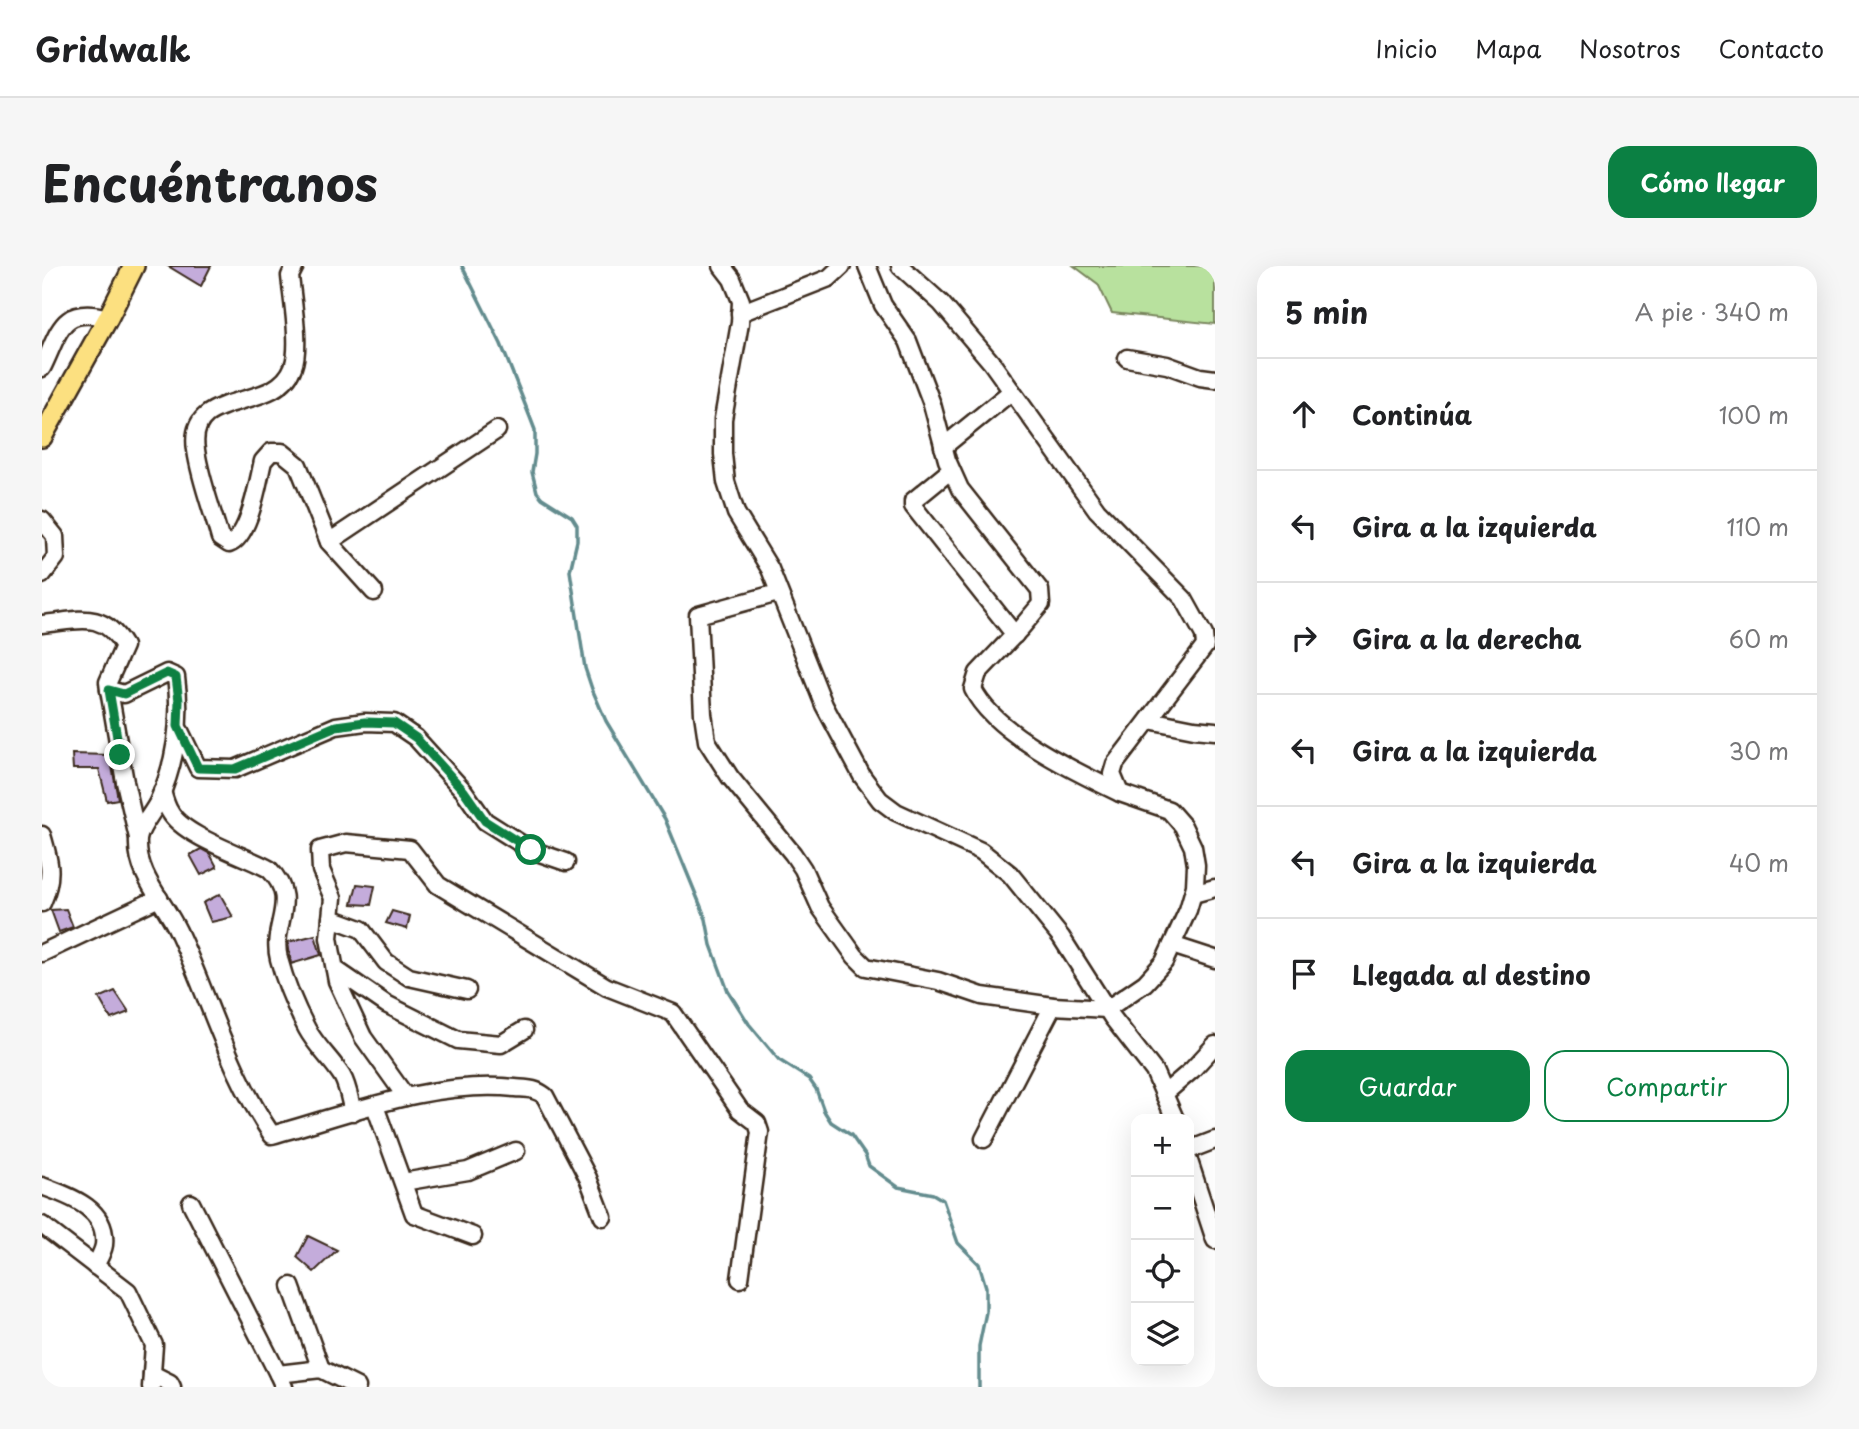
<!DOCTYPE html>
<html lang="es">
<head>
<meta charset="utf-8">
<style>
	:root { --surface:#fff; --page:#f6f6f6; --text:#202124; --muted:#757577; --line:#e0e0e0; --accent:#0b8043 }
	body { margin:0; font-family:"Playpen Sans",sans-serif; background:var(--page); color:var(--text) }
	.controls { position:absolute; right:21px; bottom:21px; display:grid; overflow:hidden; border-radius:14px; box-shadow:0 7px 28px #0002 }
	.controls button { width:63px; height:63px; display:grid; place-items:center; padding:0; border:0; border-bottom:2px solid var(--line); background:var(--surface); color:var(--text); font:35px sans-serif }
	.stop { position:absolute; width:21px; height:21px; margin:-16px; border:5px solid #0b8043; border-radius:50%; background:#fff }
	.stop.end { background:#0b8043; border-color:#fff; box-shadow:0 2px 7px #0008 }
	.list { margin:0; padding:0; list-style:none }
	h2 { display:flex; justify-content:space-between; align-items:center; height:91px; margin:0; padding:0 28px; font-size:30px }
	h2 small { font-size:23px; font-weight:400; color:var(--muted) }
	.list li { display:grid; grid-template-columns:46px 1fr auto; gap:21px; align-items:center; box-sizing:border-box; height:112px; padding:0 28px; border-top:2px solid var(--line) }
	.list b { display:block; font-size:26px; white-space:nowrap }
	.list em { font-size:23px; font-style:normal; color:var(--muted) }
	.actions { display:flex; gap:14px; padding:21px 28px }
	.actions a { flex:1; padding:16px 0; border:2px solid var(--accent); border-radius:21px; text-align:center; font-size:24px; color:var(--accent) }
	.actions .main { background:var(--accent); color:#fff }
	.icon { flex:none; width:38px; height:38px; fill:none; stroke:currentColor; stroke-width:2; stroke-linecap:round; stroke-linejoin:round }
	.map { position:relative; flex:none; width:1173px; height:1121px; overflow:hidden; border-radius:21px }
	header { display:flex; align-items:center; gap:42px; box-sizing:border-box; height:98px; padding:0 35px; background:var(--surface); border-bottom:2px solid var(--line) }
	header strong { font-size:33px }
	nav { display:flex; gap:38px; margin-inline-start:auto; font-size:24px }
	.intro { display:flex; align-items:center; justify-content:space-between; box-sizing:border-box; height:168px; padding:0 42px }
	h1 { margin:0; font-size:49px }
	.button { padding:18px 32px; border-radius:21px; background:var(--accent); color:#fff; font-size:24px; font-weight:700 }
	main { display:flex; gap:42px; padding:0 42px }
	aside { flex:1; background:var(--surface); border-radius:21px; box-shadow:0 7px 28px #0002 }
	.map>svg:first-child { display:block }
	.green { fill:#b8e19e; stroke:#7a865e; stroke-width:2 }
	.lines { fill:none; stroke-linecap:round; stroke-linejoin:round }
	.stream { stroke:#638c8e; stroke-width:3.5 }
	.building { fill:#c4acdb; stroke:#3b2a1e; stroke-width:2 }
	.minor-casing { stroke:#3b2a1e; stroke-width:21 }
	.major-casing { stroke:#3b2a1e; stroke-width:24 }
	.minor { stroke:#fff; stroke-width:16 }
	.major { stroke:#fce080; stroke-width:19 }
	.route { stroke:#0b8043; stroke-width:9 }
</style>
</head>
<body>
<header>
<strong>Gridwalk</strong>
<nav><a>Inicio</a><a>Mapa</a><a>Nosotros</a><a>Contacto</a></nav>
</header>
<div class="intro"><h1>Encuéntranos</h1><a class="button">Cómo llegar</a></div>
<main>
<div class="map">
<svg width="1173" height="1121" viewBox="0 0 1173 1121">
	<rect width="100%" height="100%" fill="#fff"/>
	<filter id="ink" filterUnits="userSpaceOnUse"><feTurbulence type="fractalNoise" baseFrequency=".0143" numOctaves="2"/><feDisplacementMap in="SourceGraphic" scale="14" xChannelSelector="R" yChannelSelector="G"/><feConvolveMatrix kernelMatrix="1 2 1 2 8 2 1 2 1" color-interpolation-filters="sRGB"/></filter>
	<g filter="url(#ink)">
		<path class="green" d="M 1032,0 L 1173,0 L 1173,58 L 1070,47 L 1056,18 Z"/>
		<g class="lines">
			<path class="stream" d="M 420,0 L 459,78 L 488,151 L 493,164 L 493,188 L 490,206 L 495,226 L 500,232 L 530,251 L 535,259 L 535,275 L 528,305 L 543,402 L 550,423 L 564,455 L 623,553 L 664,653 L 669,679 L 686,725 L 707,758 L 737,794 L 767,813 L 774,823 L 782,845 L 789,856 L 809,869 L 823,889 L 827,900 L 856,921 L 891,928 L 901,934 L 916,977 L 937,998 L 944,1021 L 944,1046 L 937,1080 L 937,1121"/>
		</g>
		<g class="building">
			<path d="M 126,0 L 169,0 L 159,20 Z"/>
			<path d="M 30,488 L 68,489 L 76,533 L 65,535 L 57,503 L 31,503 Z"/>
			<path d="M 159,583 L 168,588 L 175,601 L 159,609 L 148,589 Z"/>
			<path d="M 315,618 L 333,620 L 329,639 L 310,638 Z"/>
			<path d="M 178,628 L 191,651 L 169,656 L 161,637 Z"/>
			<path d="M 24,643 L 31,661 L 17,666 L 9,644 Z"/>
			<path d="M 350,645 L 368,650 L 365,663 L 344,657 Z"/>
			<path d="M 273,669 L 279,689 L 249,698 L 246,676 Z"/>
			<path d="M 73,725 L 87,746 L 69,753 L 57,732 Z"/>
			<path d="M 266,970 L 295,984 L 272,1006 L 255,991 Z"/>
		</g>
		<g class="lines">
			<defs>
				<g id="minor">
					<path d="M 253,0 L 248,10 C 250,32 259,81 251,101 C 233,149 144,120 154,184 C 158,213 170,243 178,272 L 187,278 C 208,271 216,215 221,195 L 229,186 L 240,186 L 256,199 L 287,276 L 332,326"/>
					<path d="M 680,0 L 690,13 L 699,35 L 698,57 L 681,153 L 681,188 L 684,216 L 694,247 L 728,303 L 782,439 L 820,510 L 838,534 L 854,546 L 939,585 L 968,608 L 1019,671 L 1070,751 L 1112,805 L 1133,853"/>
					<path d="M 825,0 L 841,39 L 866,75 L 890,138 L 905,194 L 918,223 L 998,324 L 999,338 L 978,363 L 936,407 L 931,423 C 952,467 1034,506 1078,527"/>
					<path d="M 698,47 L 787,12 L 800,0"/>
					<path d="M 1085,92 L 1125,99 L 1158,111 L 1173,113"/>
					<path d="M 0,102 C 18,66 18,39 66,52"/>
					<path d="M 901,181 L 970,125"/>
					<path d="M 909,204 L 871,235 L 871,240 L 973,369"/>
					<path d="M 0,254 L 13,270 L 14,291 L 0,309"/>
					<path d="M 287,276 L 455,164"/>
					<path d="M 736,327 L 656,349 L 661,448 L 665,475 L 688,511 L 751,588 L 761,603 L 778,641 L 813,690 L 824,701 L 896,715 L 940,730 L 1011,740 L 1065,743 L 1103,717 L 1122,696 L 1146,644 L 1153,620 L 1154,599 L 1151,581 L 1141,560 L 1127,544 L 1078,527 L 1070,508 L 1073,498 L 1163,380 L 1162,369 L 1142,333 L 1055,244 L 949,96 L 899,37 L 858,0"/>
					<path d="M 0,358 C 36,355 60,343 82,380 L 66,416 L 67,424 L 82,428 L 125,407 L 134,411 C 140,454 134,496 116,536 C 111,547 97,561 96,574 C 94,609 122,635 136,665 C 168,734 187,806 230,869 C 309,847 390,814 473,822 C 485,823 493,822 503,830 L 546,912 L 561,951"/>
					<path d="M 67,424 L 83,516 L 96,572"/>
					<path d="M 1107,454 L 1152,463 L 1173,465"/>
					<path d="M 138,465 L 156,502 L 193,503 L 294,460 L 323,456 L 352,457 L 374,472 L 422,525 L 443,555 L 489,584 L 524,596"/>
					<path d="M 120,525 C 122,532 124,540 128,546 C 141,570 201,589 227,603 C 259,635 228,658 237,693 C 243,716 254,742 265,763 C 274,780 290,794 300,810 C 306,820 308,835 311,846"/>
					<path d="M 0,569 C 8,596 12,610 0,637"/>
					<path d="M 1151,628 L 1173,622"/>
					<path d="M 289,652 L 319,663 L 344,696 L 367,711 L 425,724"/>
					<path d="M 1130,679 L 1173,693"/>
					<path d="M 0,687 L 117,632"/>
					<path d="M 293,703 L 344,738 L 416,774 L 459,778 L 482,764"/>
					<path d="M 1122,828 L 1150,804 L 1173,779"/>
					<path d="M 364,831 L 321,771 L 295,715 L 287,672 L 291,632 L 279,604 L 278,584 L 304,577 L 368,583 L 396,619 L 565,721 L 631,747 L 698,844 L 715,857 L 718,866 L 698,1013"/>
					<path d="M 333,840 L 372,948 L 431,970"/>
					<path d="M 942,873 L 1011,740"/>
					<path d="M 1147,884 L 1173,874"/>
					<path d="M 1147,895 L 1173,974"/>
					<path d="M 361,916 L 426,905 L 474,885"/>
					<path d="M 0,920 C 27,930 66,942 62,979 C 61,986 56,994 53,1000"/>
					<path d="M 149,937 L 236,1108"/>
					<path d="M 0,959 L 86,1025 L 112,1079 L 109,1121"/>
					<path d="M 249,1020 L 279,1103"/>
					<path d="M 110,1108 L 128,1117 L 130,1121"/>
					<path d="M 242,1121 L 236,1108 L 279,1103 L 315,1121"/>
				</g>
				<path id="major" d="M 0,171 L 66,52 L 92,0"/>
			</defs>
			<use href="#minor" class="minor-casing"/>
			<use href="#major" class="major-casing"/>
			<use href="#minor" class="minor"/>
			<use href="#major" class="major"/>
		</g>
	</g>
	<g class="lines" filter="url(#ink)">
		<path class="route" d="M 78,489 L 67,424 L 82,428 L 125,407 L 134,411 L 137,435 L 136,460 L 156,502 L 193,503 L 294,460 L 323,456 L 352,457 L 374,472 L 422,525 L 443,555 L 489,584"/>
	</g>
</svg>
<div class="controls">
<button>+</button>
<button>−</button>
<button><svg class="icon" aria-label="locate" viewBox="0 0 24 24"><circle cx="12" cy="12" r="6"/><path d="M12 2v4M12 18v4M2 12h4M18 12h4"/></svg></button>
<button><svg class="icon" aria-label="layers" viewBox="0 0 24 24"><path d="M12 4l9 5-9 5-9-5zM3 14l9 5 9-5"/></svg></button>
</div>
<div class="stop" style="left:489px;top:584px"></div>
<div class="stop end" style="left:78px;top:489px"></div>
</div>
<aside>
<h2>5 min<small>A pie · 340 m</small></h2>
<ul class="list">
<li><svg class="icon" aria-label="ahead" viewBox="0 0 24 24"><path d="M12 20V5M6 11l6-6 6 6"/></svg><div><b>Continúa</b></div><em>100 m</em></li>
<li><svg class="icon" aria-label="left" viewBox="0 0 24 24"><path d="M17 20v-9H6M10 6l-5 5 5 5"/></svg><div><b>Gira a la izquierda</b></div><em>110 m</em></li>
<li><svg class="icon" aria-label="right" viewBox="0 0 24 24"><path d="M7 20v-9h11M14 6l5 5-5 5"/></svg><div><b>Gira a la derecha</b></div><em>60 m</em></li>
<li><svg class="icon" aria-label="left" viewBox="0 0 24 24"><path d="M17 20v-9H6M10 6l-5 5 5 5"/></svg><div><b>Gira a la izquierda</b></div><em>30 m</em></li>
<li><svg class="icon" aria-label="left" viewBox="0 0 24 24"><path d="M17 20v-9H6M10 6l-5 5 5 5"/></svg><div><b>Gira a la izquierda</b></div><em>40 m</em></li>
<li><svg class="icon" aria-label="arrive" viewBox="0 0 24 24"><path d="M6 21V4h12l-3 4 3 4H6"/></svg><div><b>Llegada al destino</b></div></li>
</ul>
<div class="actions"><a class="main">Guardar</a><a>Compartir</a></div>
</aside>
</main>
</body>
</html>
